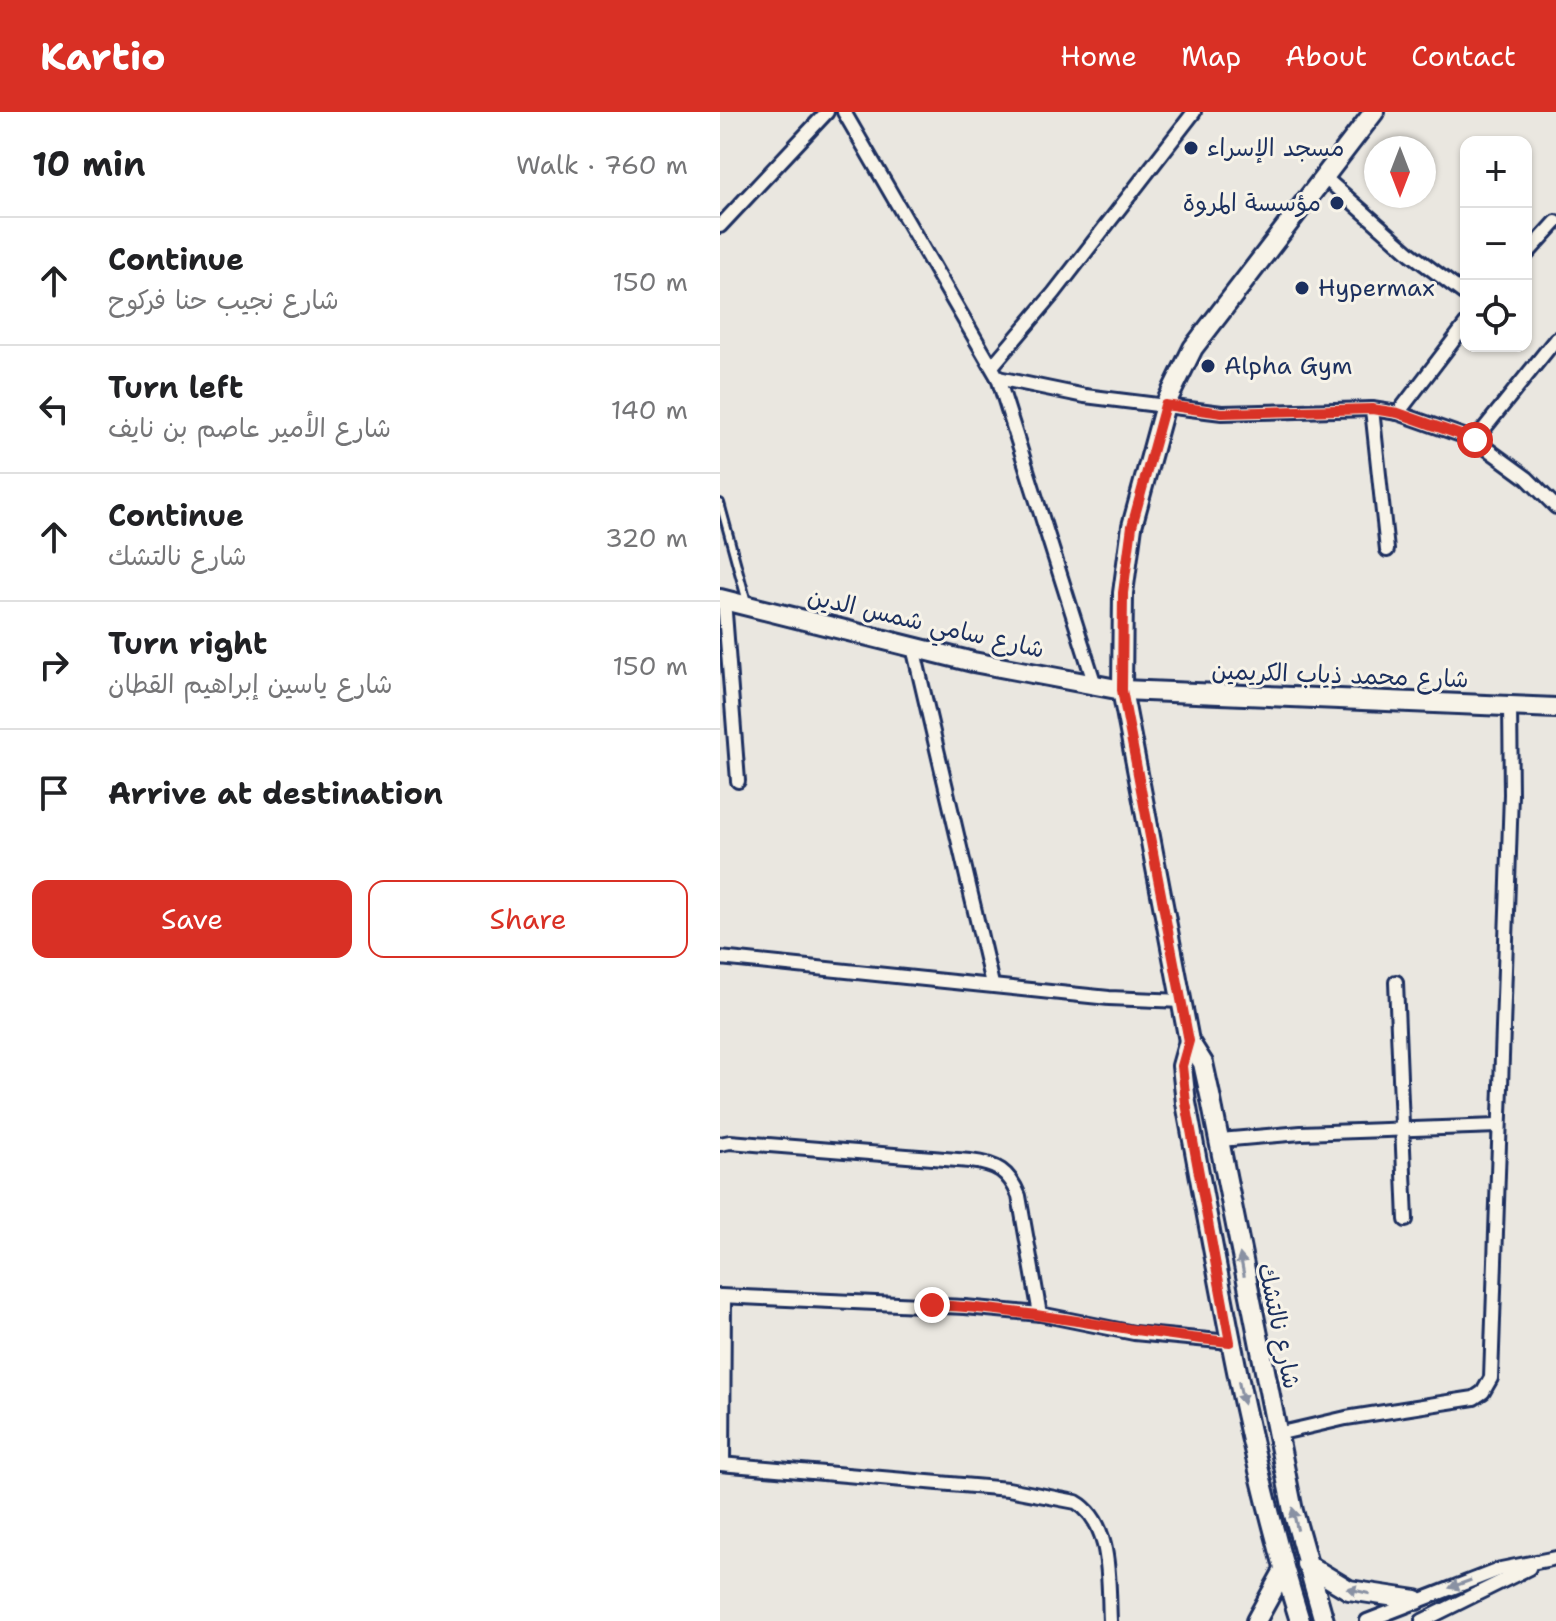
<!DOCTYPE html>
<html lang="en">
<head>
<meta charset="utf-8">
<style>
	:root { --surface:#fff; --page:#f2f2f2; --text:#202124; --muted:#757577; --line:#e0e0e0; --accent:#d93025 }
	body { margin:0; font-family:"Shantell Sans","Playpen Sans Arabic",sans-serif; background:var(--page); color:var(--text) }
	.controls { position:absolute; right:24px; top:24px; display:grid; overflow:hidden; border-radius:16px; box-shadow:0 2px 6px #0004 }
	.controls button { width:72px; height:72px; display:grid; place-items:center; padding:0; border:0; border-bottom:2px solid var(--line); background:var(--surface); color:var(--text); font:40px sans-serif }
	.compass { position:absolute; left:644px; top:24px; width:72px; height:72px; border-radius:50%; background:var(--surface); box-shadow:0 2px 6px #0004; rotate:180deg }
	.stop { position:absolute; width:24px; height:24px; margin:-18px; border:6px solid #d93025; border-radius:50%; background:#fff }
	.stop.end { background:#d93025; border-color:#fff; box-shadow:0 2px 8px #0008 }
	.list { margin:0; padding:0; list-style:none }
	h2 { display:flex; justify-content:space-between; align-items:center; height:104px; margin:0; padding:0 32px; font-size:34px }
	h2 small { font-size:26px; font-weight:400; color:var(--muted) }
	.list li { display:grid; grid-template-columns:52px 1fr auto; gap:24px; align-items:center; box-sizing:border-box; height:128px; padding:0 32px; border-top:2px solid var(--line) }
	.list b { display:block; font-size:30px; white-space:nowrap }
	.list p { margin:0; font-size:26px; white-space:nowrap; color:var(--muted) }
	.list em { font-size:26px; font-style:normal; color:var(--muted) }
	.actions { display:flex; gap:16px; padding:24px 32px }
	.actions a { flex:1; padding:18px 0; border:2px solid var(--accent); border-radius:16px; text-align:center; font-size:28px; color:var(--accent) }
	.actions .main { background:var(--accent); color:#fff }
	.icon { flex:none; width:44px; height:44px; fill:none; stroke:currentColor; stroke-width:2; stroke-linecap:round; stroke-linejoin:round }
	.map { position:relative; flex:none; width:836px; height:1509px; overflow:hidden }
	header { display:flex; align-items:center; gap:48px; box-sizing:border-box; height:112px; padding:0 40px; background:var(--accent); color:#fff }
	header strong { font-size:38px }
	nav { display:flex; gap:44px; margin-inline-start:auto; font-size:28px }
	main { display:flex }
	aside { flex:1; background:var(--surface) }
	.map>svg:first-child { display:block }
	.lines { fill:none; stroke-linecap:round; stroke-linejoin:round }
	.lane-casing { stroke:#1b2f5e; stroke-width:12 }
	.street-casing { stroke:#1b2f5e; stroke-width:18 }
	.secondary-casing { stroke:#1b2f5e; stroke-width:24 }
	.lane { stroke:#f7f3e8; stroke-width:6 }
	.street { stroke:#f7f3e8; stroke-width:12 }
	.secondary { stroke:#f7f3e8; stroke-width:18 }
	.oneway { fill:#8991a3 }
	.route { stroke:#d93025; stroke-width:10 }
	.poi-dot { fill:#1b2f5e; stroke:#f7f3e8; stroke-width:3 }
	.labels { text-anchor:middle; stroke-width:6; stroke-linejoin:round; paint-order:stroke }
	.poi-label { font-size:24px; fill:#1b2f5e; stroke:#f7f3e8; text-anchor:start }
	.street-label { font-size:24px; fill:#1b2f5e; stroke:#f7f3e8 }
</style>
</head>
<body>
<header>
<strong>Kartio</strong>
<nav><a>Home</a><a>Map</a><a>About</a><a>Contact</a></nav>
</header>
<main>
<aside>
<h2>10 min<small>Walk · 760 m</small></h2>
<ul class="list">
<li><svg class="icon" aria-label="ahead" viewBox="0 0 24 24"><path d="M12 20V5M6 11l6-6 6 6"/></svg><div><b>Continue</b><p>شارع نجيب حنا فركوح</p></div><em>150 m</em></li>
<li><svg class="icon" aria-label="left" viewBox="0 0 24 24"><path d="M17 20v-9H6M10 6l-5 5 5 5"/></svg><div><b>Turn left</b><p>شارع الأمير عاصم بن نايف</p></div><em>140 m</em></li>
<li><svg class="icon" aria-label="ahead" viewBox="0 0 24 24"><path d="M12 20V5M6 11l6-6 6 6"/></svg><div><b>Continue</b><p>شارع نالتشك</p></div><em>320 m</em></li>
<li><svg class="icon" aria-label="right" viewBox="0 0 24 24"><path d="M7 20v-9h11M14 6l5 5-5 5"/></svg><div><b>Turn right</b><p>شارع ياسين إبراهيم القطان</p></div><em>150 m</em></li>
<li><svg class="icon" aria-label="arrive" viewBox="0 0 24 24"><path d="M6 21V4h12l-3 4 3 4H6"/></svg><div><b>Arrive at destination</b></div></li>
</ul>
<div class="actions"><a class="main">Save</a><a>Share</a></div>
</aside>
<div class="map">
<svg width="836" height="1509" viewBox="0 0 836 1509">
	<rect width="100%" height="100%" fill="#eae7e0"/>
	<filter id="ink" filterUnits="userSpaceOnUse"><feTurbulence type="fractalNoise" baseFrequency=".0125" numOctaves="2"/><feDisplacementMap in="SourceGraphic" scale="16" xChannelSelector="R" yChannelSelector="G"/><feConvolveMatrix kernelMatrix="1 2 1 2 8 2 1 2 1" color-interpolation-filters="sRGB"/></filter>
	<g filter="url(#ink)">
		<g class="lines">
			<defs>
				<path id="lane" d="M 0,391 L 27,490"/>
				<g id="street">
					<path d="M 124,0 L 278,266 L 375,573"/>
					<path d="M 603,64 L 691,142 L 746,183"/>
					<path d="M 0,114 L 107,0"/>
					<path d="M 806,143 L 836,110"/>
					<path d="M 273,253 L 334,181 L 474,0"/>
					<path d="M 278,266 L 365,284 L 502,301 L 652,297 L 678,301 L 755,328 L 807,366 L 836,395"/>
					<path d="M 652,297 L 667,438"/>
					<path d="M 678,301 L 746,212"/>
					<path d="M 755,328 L 836,227"/>
					<path d="M 4,488 L 18,669"/>
					<path d="M 193,535 L 272,872"/>
					<path d="M 0,846 L 389,886 L 462,889"/>
					<path d="M 676,870 L 686,1108"/>
					<path d="M 500,1028 L 581,1021 L 778,1014"/>
					<path d="M 0,1032 L 10,1030 L 250,1049 C 277,1052 289,1059 299,1084 L 320,1202"/>
					<path d="M 0,1184 L 245,1195 L 320,1202 L 414,1221 L 510,1230"/>
					<path d="M 557,1322 L 626,1306 L 754,1286 L 763,1280 L 771,1266 L 791,682 L 790,594"/>
					<path d="M 0,1352 L 288,1377 L 356,1390 C 393,1411 388,1472 390,1509"/>
					<path d="M 3,1352 L 4,1185"/>
					<path d="M 647,1509 L 781,1457 L 836,1446"/>
					<path d="M 702,1509 L 809,1456"/>
				</g>
				<g id="secondary">
					<path d="M 0,487 L 253,550 L 402,578 L 836,596"/>
					<path d="M 469,929 L 462,954 L 466,991 C 499,1165 527,1340 580,1509"/>
					<path d="M 586,1452 L 629,1478 L 696,1488"/>
					<path d="M 536,1509 L 564,1458"/>
					<path d="M 604,1509 L 573,1399 L 490,983 L 483,951 L 469,929 L 402,578 L 403,481 L 412,414 L 445,293 L 473,236 L 654,0"/>
				</g>
			</defs>
			<use href="#lane" class="lane-casing"/>
			<use href="#street" class="street-casing"/>
			<use href="#secondary" class="secondary-casing"/>
			<use href="#lane" class="lane"/>
			<use href="#street" class="street"/>
			<use href="#secondary" class="secondary"/>
		</g>
		<defs><path id="oneway-solid" d="M-6-.8H1V-3.2L6.5 0L1 3.2V.8H-6Z" transform="scale(2)"/></defs>
		<g class="oneway">
			<use href="#oneway-solid" transform="translate(522 1153) rotate(-101)"/>
			<use href="#oneway-solid" transform="translate(521 1281) rotate(78)"/>
			<use href="#oneway-solid" transform="translate(575 1407) rotate(-103)"/>
			<use href="#oneway-solid" transform="translate(740 1472) rotate(160)"/>
			<use href="#oneway-solid" transform="translate(638 1479) rotate(-167)"/>
		</g>
	</g>
	<g class="lines" filter="url(#ink)">
		<path class="route" d="M 212,1193 C 312,1197 410,1221 510,1230 L 466,991 L 462,954 L 469,929 L 402,578 L 403,481 L 412,414 L 445,293 L 502,301 L 652,297 L 678,301 L 755,328"/>
	</g>
	<g class="poi-dot">
		<circle cx="471" cy="36" r="8"/>
		<circle cx="617" cy="91" r="8"/>
		<circle cx="582" cy="176" r="8"/>
		<circle cx="488" cy="254" r="8"/>
	</g>
	<g class="labels">
		<g class="poi-label">
			<text x="487" y="44">مسجد الإسراء</text>
			<text x="601" y="99" text-anchor="end">مؤسسة المروة</text>
			<text x="598" y="184">Hypermax</text>
			<text x="504" y="262">Alpha Gym</text>
		</g>
		<g class="street-label">
			<text transform="translate(206 511) rotate(13)" y="8">شارع سامي شمس الدين</text>
			<text transform="translate(620 563) rotate(2)" y="8">شارع محمد ذياب الكريمين</text>
			<text transform="translate(559 1214) rotate(78)" y="8">شارع نالتشك</text>
		</g>
	</g>
</svg>
<div class="controls">
<button>+</button>
<button>−</button>
<button><svg class="icon" aria-label="locate" viewBox="0 0 24 24"><circle cx="12" cy="12" r="6"/><path d="M12 2v4M12 18v4M2 12h4M18 12h4"/></svg></button>
</div>
<svg class="compass" viewBox="-18 -18 36 36"><path d="M0-13l5 13h-10z" fill="#e53935"/><path d="M0 13l5-13h-10z" fill="#757577"/></svg>
<div class="stop" style="left:755px;top:328px"></div>
<div class="stop end" style="left:212px;top:1193px"></div>
</div>
</main>
</body>
</html>
